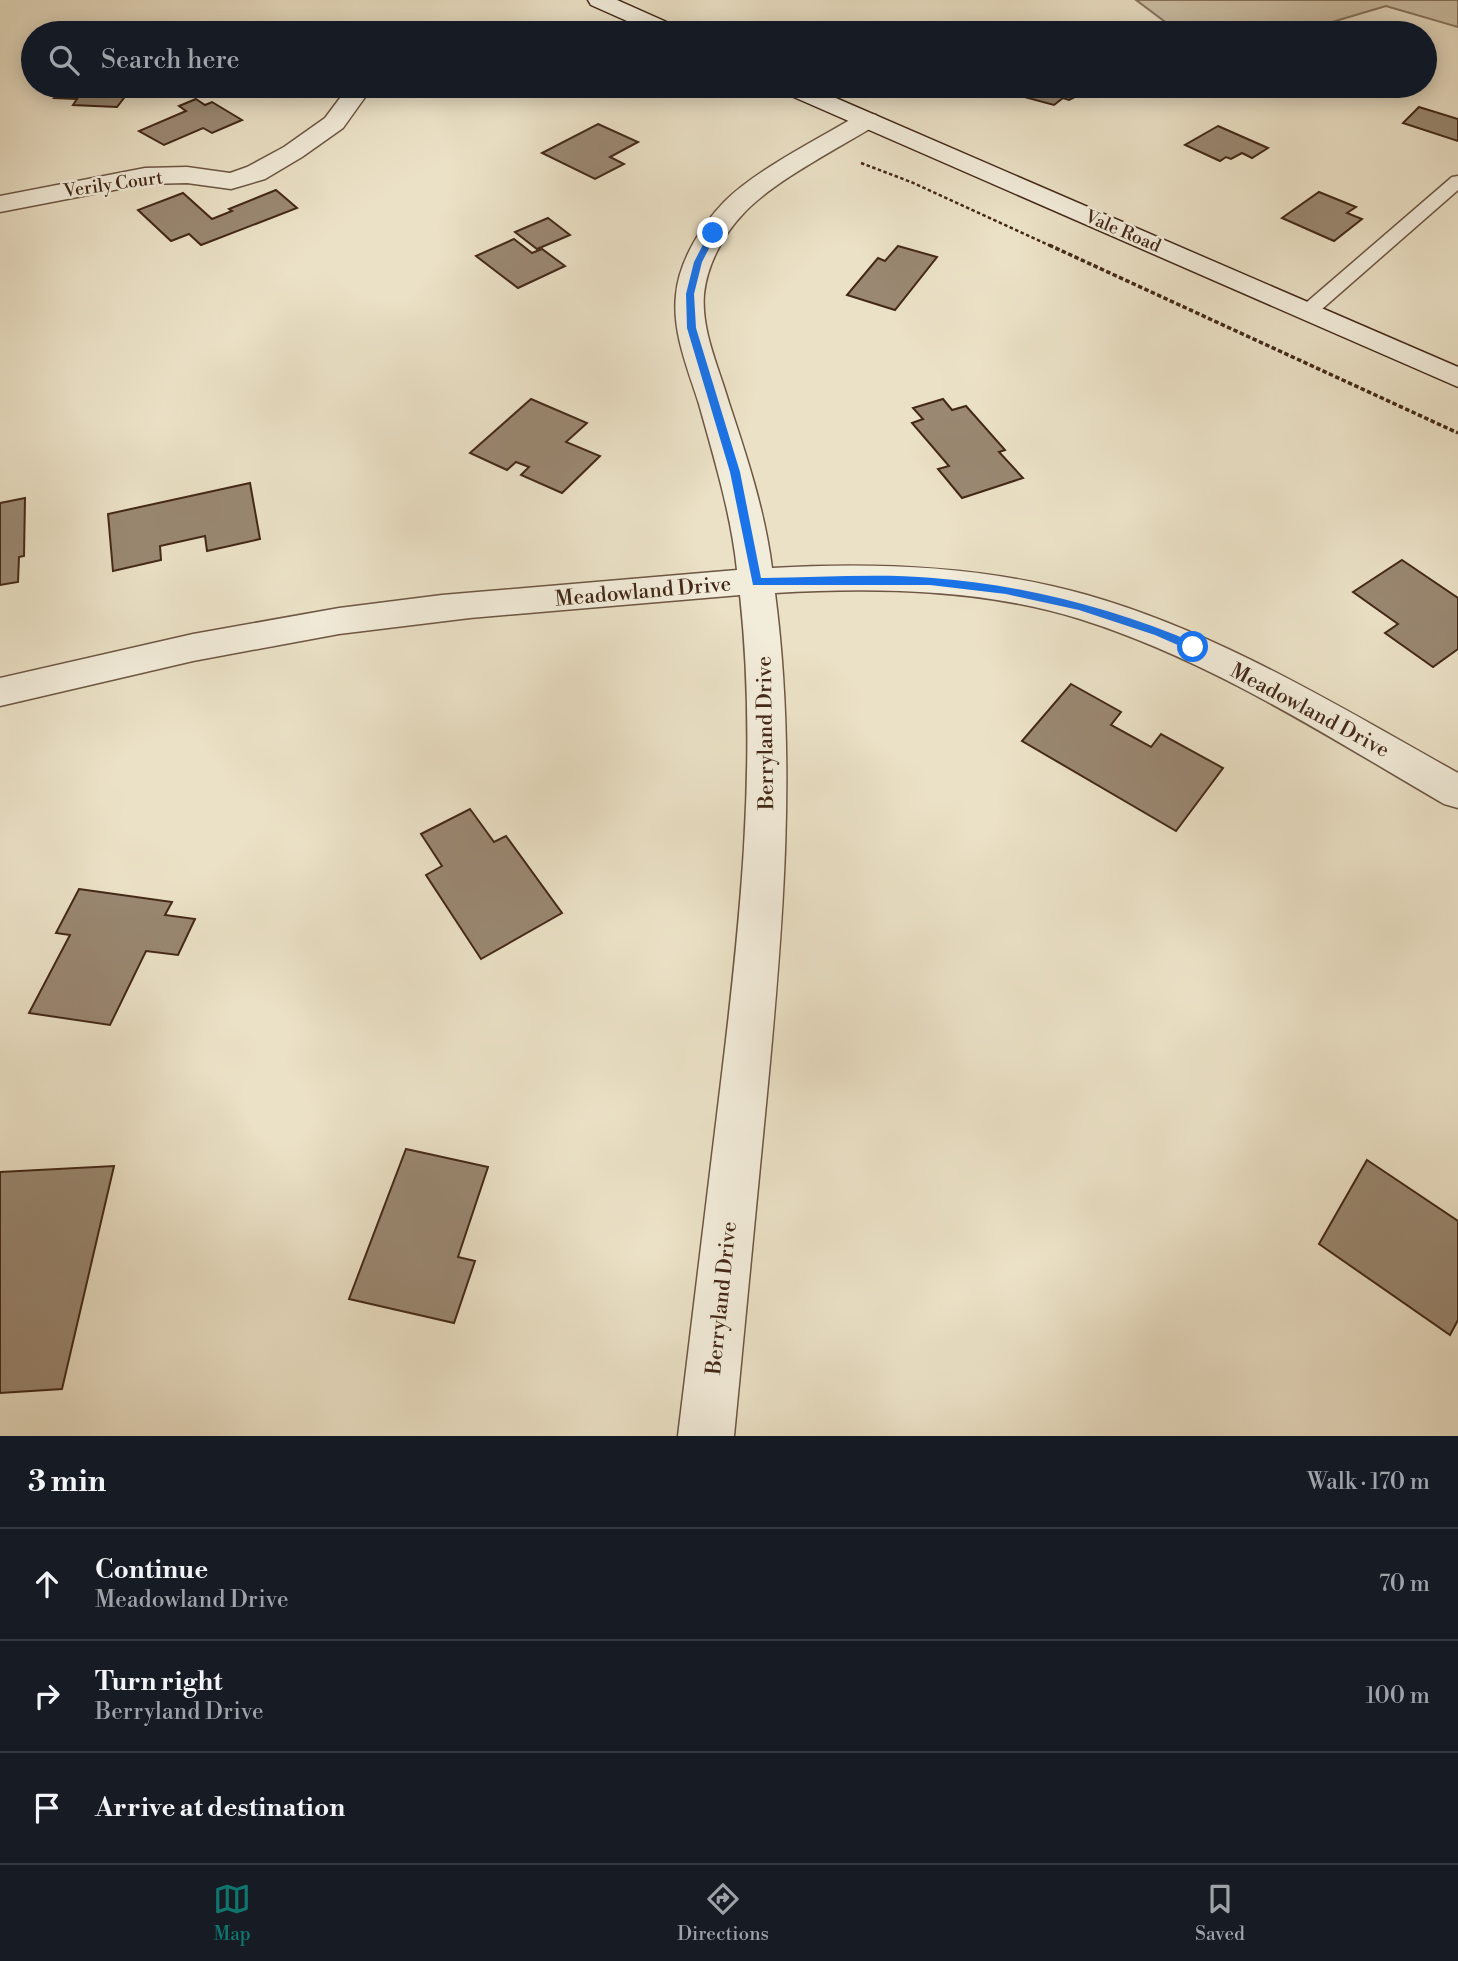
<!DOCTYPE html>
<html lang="en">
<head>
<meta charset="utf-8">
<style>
	:root { --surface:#171b24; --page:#242831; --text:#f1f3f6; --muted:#9ea1a6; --line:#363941; --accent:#0f766e }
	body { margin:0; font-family:"Libre Bodoni",serif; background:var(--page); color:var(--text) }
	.stop { position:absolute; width:21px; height:21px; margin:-16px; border:5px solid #1a73e8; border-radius:50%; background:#fff }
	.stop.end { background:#1a73e8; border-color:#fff; box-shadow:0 2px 7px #0008 }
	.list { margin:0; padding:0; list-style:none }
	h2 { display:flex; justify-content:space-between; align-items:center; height:91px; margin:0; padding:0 28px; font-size:30px }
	h2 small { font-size:23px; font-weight:400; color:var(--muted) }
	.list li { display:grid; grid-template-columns:46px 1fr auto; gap:21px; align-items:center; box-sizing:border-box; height:112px; padding:0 28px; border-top:2px solid var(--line) }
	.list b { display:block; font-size:26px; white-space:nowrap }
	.list p { margin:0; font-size:23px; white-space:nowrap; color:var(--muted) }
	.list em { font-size:23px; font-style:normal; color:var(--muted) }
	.icon { flex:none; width:38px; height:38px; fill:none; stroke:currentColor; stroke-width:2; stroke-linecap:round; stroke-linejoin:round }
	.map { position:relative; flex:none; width:1458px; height:1436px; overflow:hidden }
	.search { position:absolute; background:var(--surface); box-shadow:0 4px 18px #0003; left:21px; right:21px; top:21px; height:77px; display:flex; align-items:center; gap:18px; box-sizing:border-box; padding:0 24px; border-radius:38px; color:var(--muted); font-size:26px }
	.sheet { height:427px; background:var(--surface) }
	nav { display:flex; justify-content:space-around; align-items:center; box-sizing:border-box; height:98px; border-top:2px solid var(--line); background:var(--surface); font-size:19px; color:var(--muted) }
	nav a { display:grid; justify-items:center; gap:4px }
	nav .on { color:var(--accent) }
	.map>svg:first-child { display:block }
	.green { fill:#cec2a8; stroke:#887560; stroke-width:2 }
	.building { fill:#9a8872; stroke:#432817; stroke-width:2 }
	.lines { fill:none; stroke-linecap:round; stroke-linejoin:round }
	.service-casing { stroke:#6d5643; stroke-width:3 }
	.minor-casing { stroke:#6d5643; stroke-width:3 }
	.secondary-casing { stroke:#432817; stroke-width:3 }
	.path-far1 { stroke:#432817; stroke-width:2.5; stroke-dasharray:3.5 2.5; stroke-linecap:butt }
	.path { stroke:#432817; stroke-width:3.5; stroke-dasharray:4.5 2.5; stroke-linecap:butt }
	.service { fill:#f2ecda; fill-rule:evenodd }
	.minor { fill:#f2ecda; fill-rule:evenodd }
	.secondary { fill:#f2ecda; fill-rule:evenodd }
	.route { fill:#1a73e8 }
	.labels { text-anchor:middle; stroke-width:5; stroke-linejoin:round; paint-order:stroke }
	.far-street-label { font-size:18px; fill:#432817; stroke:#f2ecda }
	.street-label { font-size:21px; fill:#432817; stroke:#f2ecda }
</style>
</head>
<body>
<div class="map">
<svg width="1458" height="1436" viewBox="0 0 1458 1436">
	<rect width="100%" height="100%" fill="#ebe1c6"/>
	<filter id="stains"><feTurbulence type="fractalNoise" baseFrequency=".00286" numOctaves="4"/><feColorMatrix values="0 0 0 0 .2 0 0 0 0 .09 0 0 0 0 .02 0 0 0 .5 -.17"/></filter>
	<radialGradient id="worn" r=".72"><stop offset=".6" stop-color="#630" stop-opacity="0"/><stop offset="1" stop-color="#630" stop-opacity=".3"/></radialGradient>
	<path class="green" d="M 1136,0 L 1458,0 L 1458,27 L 1386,6 L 1295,33 L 1180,33 Z"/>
	<g class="building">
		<path d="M 64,86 L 120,86 L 117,89 L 130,90 L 117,107 L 73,105 L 77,99 L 54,98 Z"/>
		<path d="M 1025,86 L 1105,86 L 1098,91 L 1091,89 L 1069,100 L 1063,98 L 1054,105 L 1017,95 L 1019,93 L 1016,92 Z"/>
		<path d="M 196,99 L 205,105 L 212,102 L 242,120 L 212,133 L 203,128 L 164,145 L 139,131 L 186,111 L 179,106 Z"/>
		<path d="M 1419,107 L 1458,119 L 1458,141 L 1403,123 Z"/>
		<path d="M 598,124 L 638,142 L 610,157 L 624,164 L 595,179 L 542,153 Z"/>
		<path d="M 1218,126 L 1268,148 L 1252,158 L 1242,153 L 1231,159 L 1226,157 L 1220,161 L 1185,145 Z"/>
		<path d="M 276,190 L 297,208 L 201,245 L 189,234 L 171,241 L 138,210 L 183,193 L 212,219 L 232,211 L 229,209 Z"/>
		<path d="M 1319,192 L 1356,207 L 1347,213 L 1362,219 L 1334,241 L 1282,218 Z"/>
		<path d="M 548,218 L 570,235 L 537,249 L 515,232 Z"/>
		<path d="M 514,239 L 532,253 L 542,249 L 565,266 L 518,288 L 476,256 Z"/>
		<path d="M 898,246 L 937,257 L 895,310 L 847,295 L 878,258 L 885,261 Z"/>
		<path d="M 531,399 L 587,423 L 566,442 L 600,456 L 562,493 L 521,475 L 529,467 L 516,462 L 507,470 L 470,453 Z"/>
		<path d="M 943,399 L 952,410 L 966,406 L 1005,450 L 999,452 L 1023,478 L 962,498 L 938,469 L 949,466 L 912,423 L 923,419 L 913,408 Z"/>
		<path d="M 250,483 L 260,539 L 207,551 L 205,536 L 160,546 L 161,560 L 113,571 L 108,514 Z"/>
		<path d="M 25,498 L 24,556 L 19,557 L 18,582 L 0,585 L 0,503 Z"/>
		<path d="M 1402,560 L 1458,598 L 1458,649 L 1433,667 L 1385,633 L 1398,624 L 1353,592 Z"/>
		<path d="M 1071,684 L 1121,712 L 1111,725 L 1151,747 L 1161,734 L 1223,768 L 1176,831 L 1022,741 Z"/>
		<path d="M 470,809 L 494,842 L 506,836 L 562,913 L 481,959 L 426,875 L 442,866 L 421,834 Z"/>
		<path d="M 79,889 L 172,902 L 165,915 L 195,919 L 178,955 L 146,951 L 110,1025 L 29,1013 L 70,935 L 56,933 Z"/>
		<path d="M 406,1149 L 488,1167 L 458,1257 L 475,1261 L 454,1323 L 349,1299 Z"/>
		<path d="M 1367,1160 L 1458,1221 L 1458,1320 L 1450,1335 L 1319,1244 Z"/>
		<path d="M 114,1166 L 62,1389 L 0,1393 L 0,1172 Z"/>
	</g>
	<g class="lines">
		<defs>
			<path id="service" d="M 1458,176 L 1458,190 L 1314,316 L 1300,316 L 1298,312 L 1300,308 L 1452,177 Z"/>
			<g id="minor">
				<path d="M 349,86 L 373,86 L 343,128 L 302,157 L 265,179 L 231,189 L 187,183 L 145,184 L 0,212 L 0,196 L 145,168 L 187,167 L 230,173 L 247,167 L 284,147 L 325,118 Z"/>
				<path d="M 867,113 L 876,115 L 879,120 L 876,125 C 837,149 772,182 743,214 C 723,235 707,265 704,294 C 701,331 719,368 729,403 C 747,457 765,512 772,568 C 877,562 985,566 1087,595 C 1220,633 1338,706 1458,773 L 1458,808 L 1444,804 C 1327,736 1210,660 1080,619 C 984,589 876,587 775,593 C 797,760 783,927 767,1094 C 756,1208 745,1322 734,1436 L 678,1436 C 692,1321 706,1205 720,1090 C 740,926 758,760 740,595 L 470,618 L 339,634 L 193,661 L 0,706 L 0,678 L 193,634 L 339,608 L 442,595 L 737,570 C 731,513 714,458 699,404 C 688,369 672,332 676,295 C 679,261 701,226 724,202 C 757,169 817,140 858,115 Z"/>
			</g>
			<g id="secondary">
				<path d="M 588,0 L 617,0 L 680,28 L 683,33 L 654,33 L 591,5 Z"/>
				<path d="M 776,86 L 808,86 L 1458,367 L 1458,387 L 780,91 Z"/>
			</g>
		</defs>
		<use href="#service" class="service-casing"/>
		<use href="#minor" class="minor-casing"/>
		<use href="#secondary" class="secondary-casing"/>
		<path class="path-far1" d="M 861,163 L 911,182 L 1053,247"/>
		<path class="path" d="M 1049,245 L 1458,433"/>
		<use href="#service" class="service"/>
		<use href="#minor" class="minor"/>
		<use href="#secondary" class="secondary"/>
	</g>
	<path class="route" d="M 710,231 L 717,233 L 702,262 L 694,294 L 696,328 L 740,472 L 761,578 C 817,578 876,573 933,578 C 1024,585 1113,608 1197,644 L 1197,650 L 1189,650 L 1155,635 L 1079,610 L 1006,594 L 930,585 L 753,585 L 730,472 L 687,328 L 686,294 L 694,262 Z"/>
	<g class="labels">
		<g class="far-street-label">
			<text transform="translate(113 184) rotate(-8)" y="6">Verily Court</text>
			<text transform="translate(1123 231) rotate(23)" y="6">Vale Road</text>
		</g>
		<g class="street-label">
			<text transform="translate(643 591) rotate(-5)" y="7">Meadowland Drive</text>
			<text transform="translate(1310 710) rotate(28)" y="7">Meadowland Drive</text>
			<text transform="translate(765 733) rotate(-91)" y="7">Berryland Drive</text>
			<text transform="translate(721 1298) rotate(-84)" y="7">Berryland Drive</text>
		</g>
	</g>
	<rect width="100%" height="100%" filter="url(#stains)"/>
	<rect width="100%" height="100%" fill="url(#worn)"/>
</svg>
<div class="stop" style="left:1193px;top:647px"></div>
<div class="stop end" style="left:713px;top:233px"></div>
<div class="search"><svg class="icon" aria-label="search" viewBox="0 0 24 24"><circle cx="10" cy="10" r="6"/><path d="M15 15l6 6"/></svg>Search here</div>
</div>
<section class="sheet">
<h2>3 min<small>Walk · 170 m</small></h2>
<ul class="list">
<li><svg class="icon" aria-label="ahead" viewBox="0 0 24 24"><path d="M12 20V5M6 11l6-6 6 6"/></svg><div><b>Continue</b><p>Meadowland Drive</p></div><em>70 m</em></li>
<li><svg class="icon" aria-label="right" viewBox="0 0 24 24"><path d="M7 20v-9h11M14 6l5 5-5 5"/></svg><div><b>Turn right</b><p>Berryland Drive</p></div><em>100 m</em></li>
<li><svg class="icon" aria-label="arrive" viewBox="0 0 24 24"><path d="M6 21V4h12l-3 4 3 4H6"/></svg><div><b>Arrive at destination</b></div></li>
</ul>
</section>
<nav>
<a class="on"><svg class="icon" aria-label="map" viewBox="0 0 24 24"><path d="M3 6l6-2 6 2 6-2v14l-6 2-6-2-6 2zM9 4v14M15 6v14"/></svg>Map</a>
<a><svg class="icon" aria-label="directions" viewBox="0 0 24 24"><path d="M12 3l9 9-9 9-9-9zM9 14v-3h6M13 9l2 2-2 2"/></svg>Directions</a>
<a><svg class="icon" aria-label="saved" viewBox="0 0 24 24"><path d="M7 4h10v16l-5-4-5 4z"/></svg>Saved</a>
</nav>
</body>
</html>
